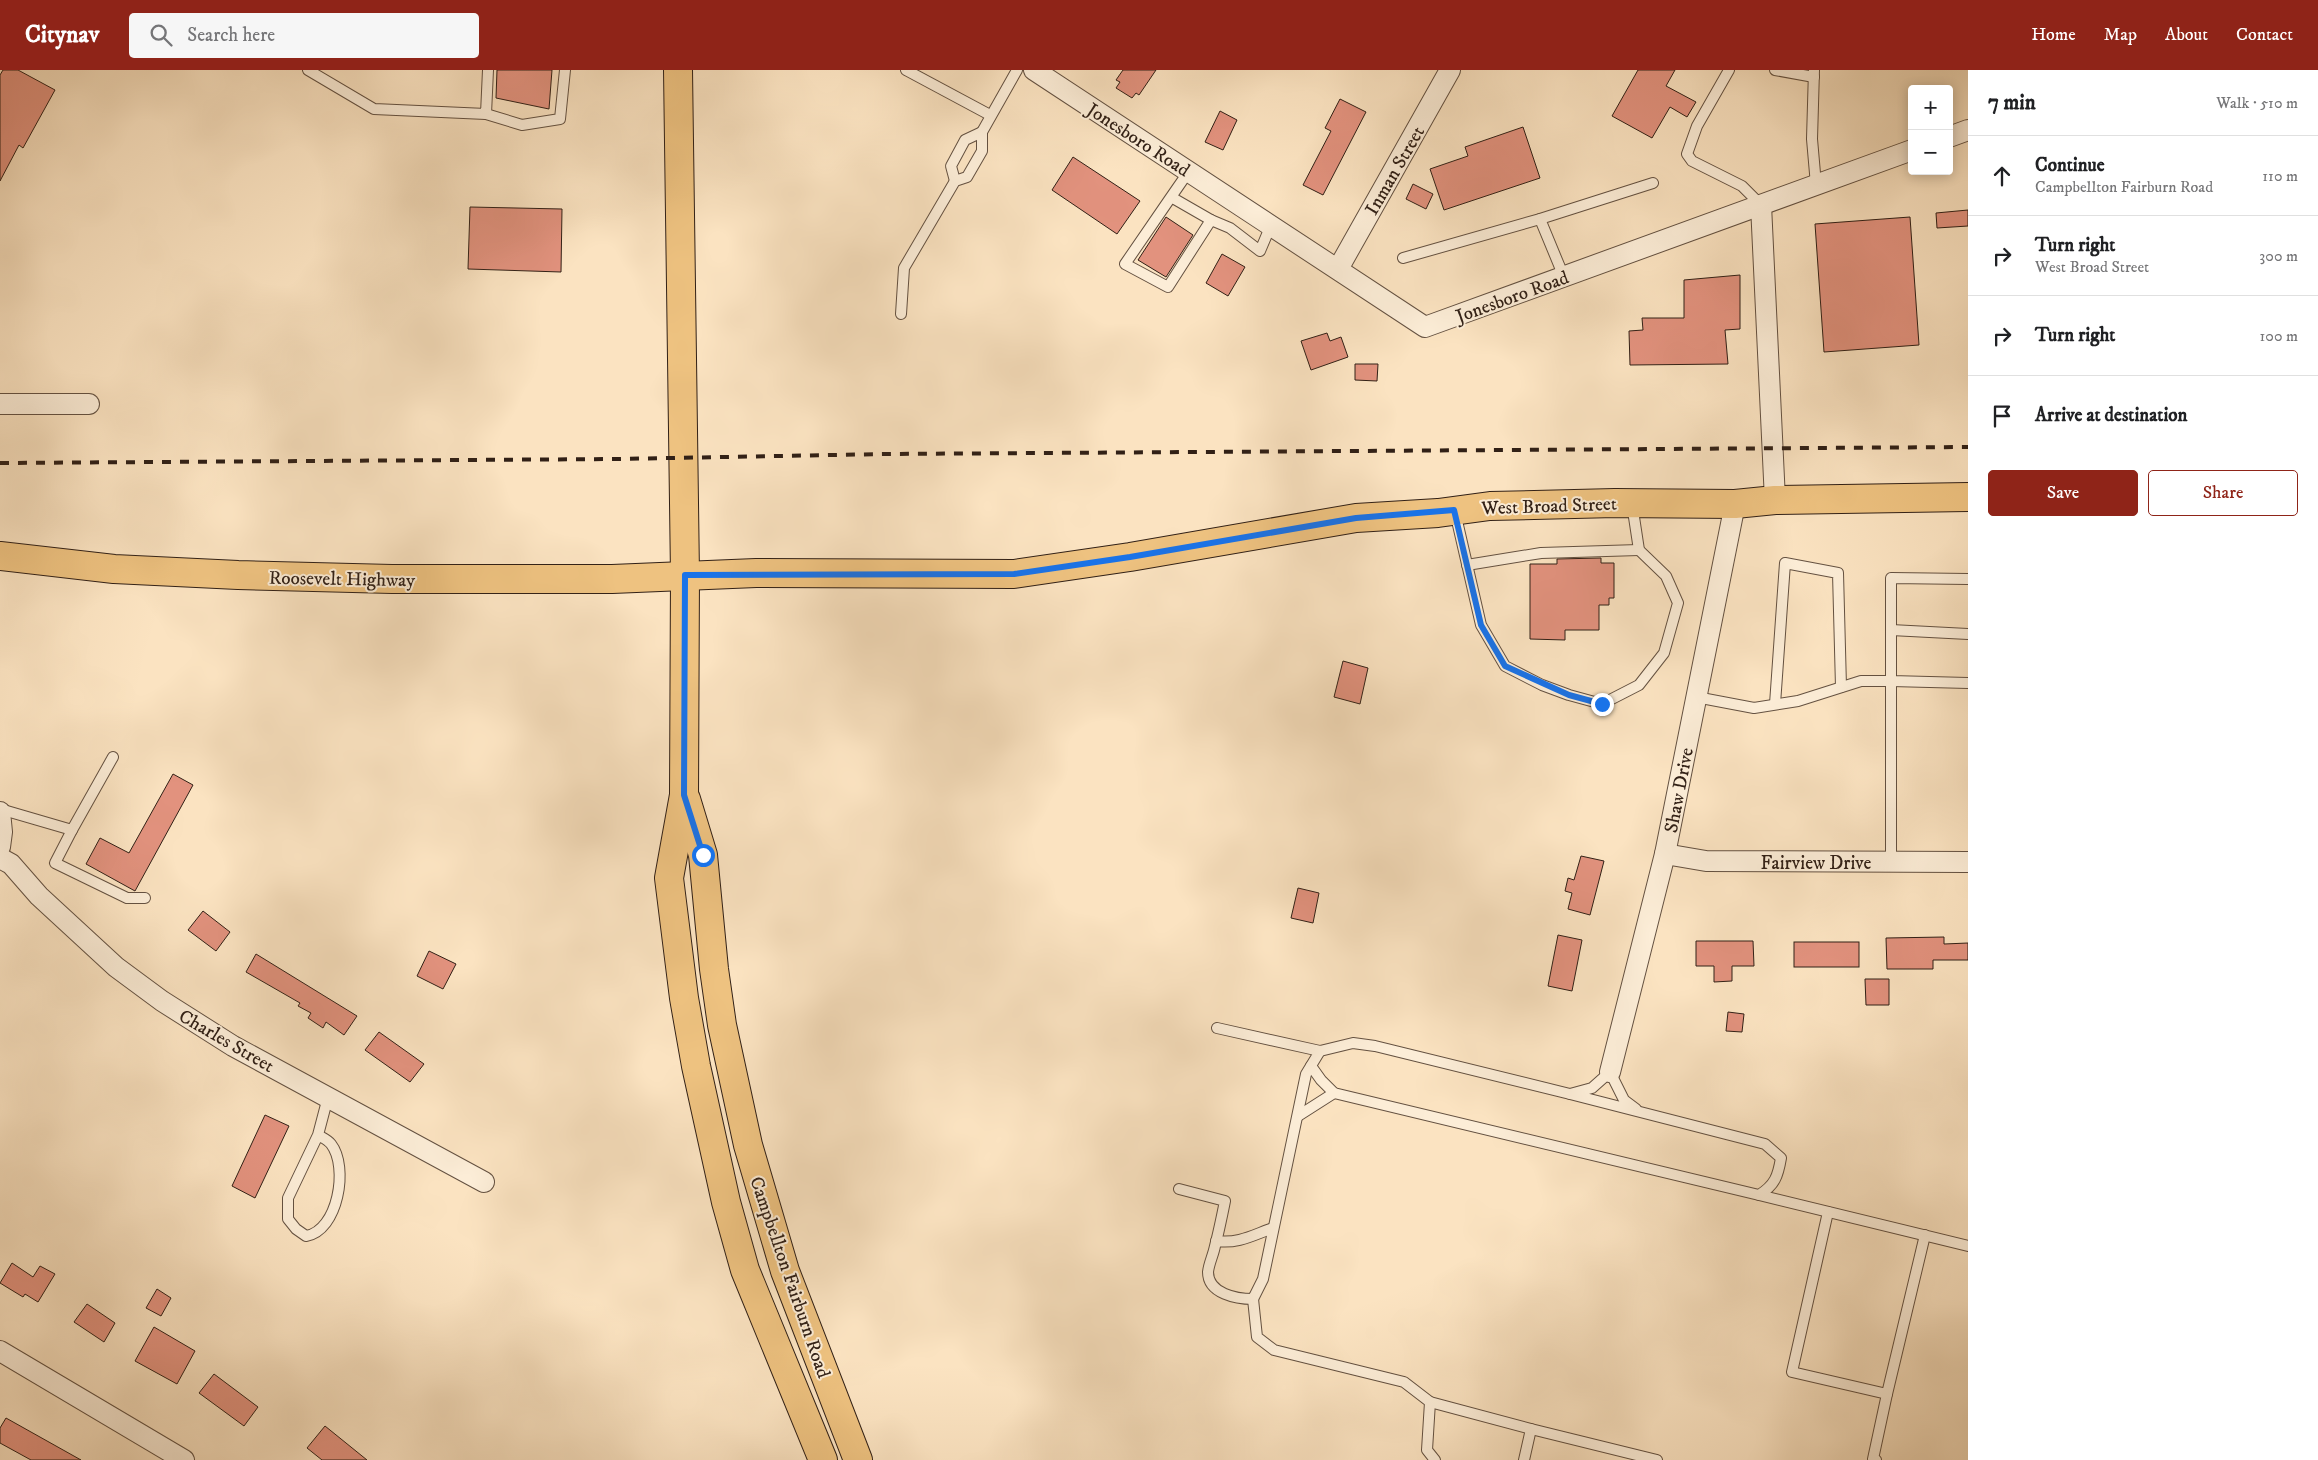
<!DOCTYPE html>
<html lang="en">
<head>
<meta charset="utf-8">
<style>
	:root { --surface:#fff; --page:#f6f6f6; --text:#202124; --muted:#757577; --line:#e0e0e0; --accent:#8f2418 }
	body { margin:0; font-family:"IM FELL DW Pica",serif; background:var(--page); color:var(--text) }
	.controls { position:absolute; right:15px; top:15px; display:grid; overflow:hidden; border-radius:5px; box-shadow:0 2px 12px #0003 }
	.controls button { width:45px; height:45px; display:grid; place-items:center; padding:0; border:0; border-bottom:1px solid var(--line); background:var(--surface); color:var(--text); font:25px sans-serif }
	.stop { position:absolute; width:15px; height:15px; margin:-11px; border:4px solid #1a73e8; border-radius:50%; background:#fff }
	.stop.end { background:#1a73e8; border-color:#fff; box-shadow:0 1px 5px #0008 }
	.list { margin:0; padding:0; list-style:none }
	h2 { display:flex; justify-content:space-between; align-items:center; height:65px; margin:0; padding:0 20px; font-size:21px }
	h2 small { font-size:16px; font-weight:400; color:var(--muted) }
	.list li { display:grid; grid-template-columns:32px 1fr auto; gap:15px; align-items:center; box-sizing:border-box; height:80px; padding:0 20px; border-top:1px solid var(--line) }
	.list b { display:block; font-size:19px; white-space:nowrap }
	.list p { margin:0; font-size:16px; white-space:nowrap; color:var(--muted) }
	.list em { font-size:16px; font-style:normal; color:var(--muted) }
	.actions { display:flex; gap:10px; padding:15px 20px }
	.actions a { flex:1; padding:11px 0; border:1px solid var(--accent); border-radius:5px; text-align:center; font-size:18px; color:var(--accent) }
	.actions .main { background:var(--accent); color:#fff }
	.icon { flex:none; width:28px; height:28px; fill:none; stroke:currentColor; stroke-width:2; stroke-linecap:round; stroke-linejoin:round }
	.map { position:relative; flex:none; width:1968px; height:1390px; overflow:hidden }
	header { display:flex; align-items:center; gap:30px; box-sizing:border-box; height:70px; padding:0 25px; background:var(--accent); color:#fff }
	header strong { font-size:24px }
	nav { display:flex; gap:28px; margin-inline-start:auto; font-size:18px }
	.search { width:350px; height:45px; background:var(--page); display:flex; align-items:center; gap:12px; box-sizing:border-box; padding:0 18px; border-radius:5px; color:var(--muted); font-size:19px }
	main { display:flex }
	aside { flex:1; background:var(--surface) }
	.map>svg:first-child { display:block }
	.building { fill:#e2927e; stroke:#312016 }
	.lines { fill:none; stroke-linecap:round; stroke-linejoin:round }
	.service-casing { stroke:#645141; stroke-width:12 }
	.minor-casing { stroke:#645141; stroke-width:22 }
	.primary-casing { stroke:#312016; stroke-width:30 }
	.service { stroke:#fcedd7; stroke-width:10 }
	.minor { stroke:#fcedd7; stroke-width:20 }
	.primary { stroke:#eec280; stroke-width:28 }
	.rail { stroke:#312016; stroke-width:4; stroke-dasharray:9 9; stroke-linecap:butt }
	.route { stroke:#1a73e8; stroke-width:6 }
	.labels { text-anchor:middle; stroke-width:4; stroke-linejoin:round; paint-order:stroke }
	.street-label { font-size:19px; fill:#312016; stroke:#fcedd7 }
</style>
</head>
<body>
<header>
<strong>Citynav</strong>
<div class="search"><svg class="icon" aria-label="search" viewBox="0 0 24 24"><circle cx="10" cy="10" r="6"/><path d="M15 15l6 6"/></svg>Search here</div>
<nav><a>Home</a><a>Map</a><a>About</a><a>Contact</a></nav>
</header>
<main>
<div class="map">
<svg width="1968" height="1390" viewBox="0 0 1968 1390">
	<rect width="100%" height="100%" fill="#fbe3c1"/>
	<filter id="stains"><feTurbulence type="fractalNoise" baseFrequency=".004" numOctaves="4"/><feColorMatrix values="0 0 0 0 .2 0 0 0 0 .09 0 0 0 0 .02 0 0 0 .5 -.17"/></filter>
	<radialGradient id="worn" r=".72"><stop offset=".6" stop-color="#630" stop-opacity="0"/><stop offset="1" stop-color="#630" stop-opacity=".3"/></radialGradient>
	<g class="building">
		<path d="M 3,0 L 18,0 L 55,20 L 23,78 L 19,75 L 0,111 L 0,5 Z"/>
		<path d="M 497,0 L 552,0 L 549,39 L 496,28 Z"/>
		<path d="M 1123,0 L 1156,0 L 1139,25 L 1136,23 L 1132,28 L 1116,18 L 1120,12 L 1116,10 Z"/>
		<path d="M 1638,0 L 1675,0 L 1666,16 L 1696,32 L 1687,47 L 1670,37 L 1652,68 L 1612,46 Z"/>
		<path d="M 1340,29 L 1366,42 L 1323,125 L 1303,115 L 1331,61 L 1325,58 Z"/>
		<path d="M 1220,41 L 1237,50 L 1223,80 L 1205,72 Z"/>
		<path d="M 1523,57 L 1540,108 L 1444,140 L 1430,99 L 1468,86 L 1465,77 Z"/>
		<path d="M 1073,87 L 1140,131 L 1117,164 L 1052,120 Z"/>
		<path d="M 1413,114 L 1433,124 L 1426,139 L 1406,129 Z"/>
		<path d="M 470,137 L 562,139 L 561,202 L 468,199 Z"/>
		<path d="M 1968,140 L 1968,156 L 1937,158 L 1936,143 Z"/>
		<path d="M 1166,147 L 1193,165 L 1166,207 L 1138,190 Z"/>
		<path d="M 1910,147 L 1919,275 L 1824,282 L 1815,154 Z"/>
		<path d="M 1222,184 L 1245,197 L 1228,226 L 1206,213 Z"/>
		<path d="M 1740,205 L 1740,259 L 1725,260 L 1728,294 L 1630,295 L 1629,261 L 1643,260 L 1642,248 L 1684,248 L 1684,210 Z"/>
		<path d="M 1327,263 L 1330,271 L 1341,267 L 1348,287 L 1311,300 L 1301,271 Z"/>
		<path d="M 1355,294 L 1378,294 L 1377,311 L 1355,310 Z"/>
		<path d="M 1601,488 L 1601,493 L 1614,493 L 1614,528 L 1609,528 L 1609,535 L 1599,535 L 1599,560 L 1565,560 L 1565,570 L 1530,569 L 1530,494 L 1557,494 L 1557,489 Z"/>
		<path d="M 1343,591 L 1368,598 L 1360,634 L 1334,627 Z"/>
		<path d="M 173,704 L 193,715 L 135,821 L 86,794 L 100,768 L 129,783 Z"/>
		<path d="M 1581,786 L 1604,791 L 1590,845 L 1568,839 L 1572,823 L 1565,821 L 1568,808 L 1574,810 Z"/>
		<path d="M 1298,818 L 1319,823 L 1313,853 L 1291,848 Z"/>
		<path d="M 203,841 L 230,862 L 216,881 L 188,860 Z"/>
		<path d="M 1558,865 L 1582,870 L 1572,921 L 1548,916 Z"/>
		<path d="M 1944,867 L 1944,874 L 1968,873 L 1968,890 L 1933,890 L 1933,899 L 1887,899 L 1886,868 Z"/>
		<path d="M 1696,871 L 1753,871 L 1754,896 L 1732,896 L 1732,911 L 1714,912 L 1714,896 L 1696,896 Z"/>
		<rect x="1794" y="872" width="65" height="25"/>
		<path d="M 429,881 L 456,894 L 443,919 L 417,906 Z"/>
		<path d="M 256,884 L 357,946 L 344,965 L 326,952 L 323,958 L 308,948 L 311,943 L 298,936 L 300,933 L 246,902 Z"/>
		<path d="M 1865,909 L 1889,909 L 1889,935 L 1866,935 Z"/>
		<path d="M 1728,942 L 1744,944 L 1742,962 L 1726,961 Z"/>
		<path d="M 379,962 L 424,994 L 410,1012 L 365,980 Z"/>
		<path d="M 265,1045 L 289,1056 L 255,1128 L 232,1116 Z"/>
		<path d="M 12,1193 L 33,1207 L 40,1196 L 55,1204 L 38,1232 L 25,1224 L 23,1227 L 0,1213 Z"/>
		<path d="M 157,1219 L 171,1228 L 161,1246 L 146,1238 Z"/>
		<path d="M 87,1234 L 115,1253 L 104,1272 L 74,1252 Z"/>
		<path d="M 154,1257 L 195,1281 L 177,1314 L 135,1291 Z"/>
		<path d="M 214,1304 L 258,1337 L 244,1356 L 199,1323 Z"/>
		<path d="M 6,1348 L 81,1390 L 31,1390 L 0,1373 L 0,1358 Z"/>
		<path d="M 325,1356 L 367,1390 L 322,1390 L 307,1378 Z"/>
	</g>
	<g class="lines">
		<defs>
			<g id="service">
				<path d="M 308,0 L 374,39 L 486,44 L 488,0"/>
				<path d="M 906,0 L 990,45"/>
				<path d="M 1729,0 L 1697,56 L 1687,84 L 1692,91 L 1742,116 L 1761,135"/>
				<path d="M 1775,0 L 1814,7"/>
				<path d="M 1814,0 L 1812,69 L 1816,115"/>
				<path d="M 486,44 L 522,55 L 560,49 L 565,0"/>
				<path d="M 955,111 L 951,96 L 965,70 L 982,62"/>
				<path d="M 1171,127 L 1125,194 L 1168,217 L 1211,150 L 1171,127 L 1189,101"/>
				<path d="M 1211,150 L 1230,158 L 1260,181 L 1271,155"/>
				<path d="M 1403,188 L 1540,149"/>
				<path d="M 1564,207 L 1540,149 L 1653,113"/>
				<path d="M 901,244 L 904,198 L 955,111 L 967,107 L 982,81 L 982,62 L 1017,0"/>
				<path d="M 1455,442 L 1481,555 L 1505,596 L 1542,615 L 1569,625 L 1602,634 L 1639,615 L 1664,583 L 1678,533 L 1666,506 L 1639,480 L 1632,434"/>
				<path d="M 1467,495 L 1541,483 L 1639,480"/>
				<path d="M 1968,509 L 1891,508 L 1891,611 L 1968,613"/>
				<path d="M 1891,560 L 1968,564"/>
				<path d="M 1696,627 L 1754,638 L 1798,631 L 1861,611 L 1891,611 L 1891,792"/>
				<path d="M 1775,634 L 1785,493 L 1838,503 L 1841,617"/>
				<path d="M 0,739 L 72,760 L 113,687"/>
				<path d="M 72,760 L 55,793 L 127,828 L 145,828"/>
				<path d="M 1217,958 L 1320,981 L 1353,973 L 1375,976 L 1570,1024 L 1592,1018 L 1610,1002 L 1624,1030 L 1636,1039"/>
				<path d="M 1311,996 L 1321,1010 L 1334,1023 L 1759,1125 C 1775,1115 1778,1106 1781,1088 L 1765,1074 L 1570,1024"/>
				<path d="M 1298,1046 L 1334,1023"/>
				<path d="M 318,1065 C 323,1068 328,1070 331,1074 C 349,1097 338,1161 306,1166 L 296,1159 L 288,1149 L 288,1128 L 318,1065 L 328,1027"/>
				<path d="M 1179,1119 L 1225,1131 C 1222,1146 1219,1161 1215,1176 C 1213,1186 1209,1193 1208,1202 C 1208,1224 1237,1229 1253,1229 L 1263,1209 L 1306,1004 L 1320,981"/>
				<path d="M 1759,1125 L 1968,1176"/>
				<path d="M 1828,1142 L 1792,1302 L 1887,1324 L 1925,1165"/>
				<path d="M 1216,1171 C 1239,1174 1253,1165 1273,1158"/>
				<path d="M 1253,1229 L 1257,1267 L 1274,1280 L 1404,1312 L 1430,1332 L 1427,1380 L 1435,1390"/>
				<path d="M 1430,1332 L 1531,1359"/>
				<path d="M 1524,1390 L 1531,1359 L 1657,1390"/>
				<path d="M 1876,1390 L 1873,1389 L 1887,1324"/>
			</g>
			<g id="minor">
				<path d="M 1034,0 L 1425,257 L 1912,80"/>
				<path d="M 1949,67 L 1968,60"/>
				<path d="M 1761,135 L 1775,430"/>
				<path d="M 1338,199 L 1450,0"/>
				<path d="M 0,334 L 89,334"/>
				<path d="M 0,742 L 2,762 L 0,777"/>
				<path d="M 1665,784 L 1706,791 L 1968,792"/>
				<path d="M 0,788 L 11,794 L 39,826 L 116,897 L 162,931 L 233,976 L 484,1112"/>
				<path d="M 1610,1002 L 1665,784 L 1735,434"/>
				<path d="M 0,1281 L 184,1390"/>
			</g>
			<g id="primary">
				<path d="M 678,0 L 685,505 L 684,725 L 669,808 L 684,928 L 696,996 L 726,1132 L 745,1200 L 823,1390"/>
				<path d="M 0,486 L 114,499 L 238,505 L 392,509 L 612,509 L 756,503 L 1014,504 L 1130,487 L 1356,448 L 1438,443 L 1490,436 L 1615,433 L 1735,434 L 1775,430 L 1968,427"/>
				<path d="M 686,729 L 703,785 L 714,899 L 722,955 L 748,1075 L 785,1201 L 858,1390"/>
			</g>
		</defs>
		<use href="#service" class="service-casing"/>
		<use href="#minor" class="minor-casing"/>
		<use href="#primary" class="primary-casing"/>
		<use href="#service" class="service"/>
		<use href="#minor" class="minor"/>
		<use href="#primary" class="primary"/>
		<path class="rail" d="M 0,393 L 618,389 L 887,384 L 1968,377"/>
	</g>
	<g class="lines">
		<path class="route" d="M 703,785 L 684,725 L 685,505 L 1014,504 L 1130,487 L 1356,448 L 1454,440 L 1481,555 L 1505,596 L 1569,625 L 1602,634"/>
	</g>
	<g class="labels">
		<g class="street-label">
			<text transform="translate(1139 69) rotate(33)" y="7">Jonesboro Road</text>
			<text transform="translate(1394 100) rotate(-60)" y="7">Inman Street</text>
			<text transform="translate(1512 226) rotate(-20)" y="7">Jonesboro Road</text>
			<text transform="translate(1549 435) rotate(-2)" y="7">West Broad Street</text>
			<text transform="translate(342 508) rotate(1)" y="7">Roosevelt Highway</text>
			<text transform="translate(1678 720) rotate(-79)" y="7">Shaw Drive</text>
			<text x="1816" y="799">Fairview Drive</text>
			<text transform="translate(227 970) rotate(30)" y="7">Charles Street</text>
			<text transform="translate(791 1207) rotate(71)" y="7">Campbellton Fairburn Road</text>
		</g>
	</g>
	<rect width="100%" height="100%" filter="url(#stains)"/>
	<rect width="100%" height="100%" fill="url(#worn)"/>
</svg>
<div class="controls">
<button>+</button>
<button>−</button>
</div>
<div class="stop" style="left:703px;top:785px"></div>
<div class="stop end" style="left:1602px;top:634px"></div>
</div>
<aside>
<h2>7 min<small>Walk · 510 m</small></h2>
<ul class="list">
<li><svg class="icon" aria-label="ahead" viewBox="0 0 24 24"><path d="M12 20V5M6 11l6-6 6 6"/></svg><div><b>Continue</b><p>Campbellton Fairburn Road</p></div><em>110 m</em></li>
<li><svg class="icon" aria-label="right" viewBox="0 0 24 24"><path d="M7 20v-9h11M14 6l5 5-5 5"/></svg><div><b>Turn right</b><p>West Broad Street</p></div><em>300 m</em></li>
<li><svg class="icon" aria-label="right" viewBox="0 0 24 24"><path d="M7 20v-9h11M14 6l5 5-5 5"/></svg><div><b>Turn right</b></div><em>100 m</em></li>
<li><svg class="icon" aria-label="arrive" viewBox="0 0 24 24"><path d="M6 21V4h12l-3 4 3 4H6"/></svg><div><b>Arrive at destination</b></div></li>
</ul>
<div class="actions"><a class="main">Save</a><a>Share</a></div>
</aside>
</main>
</body>
</html>
